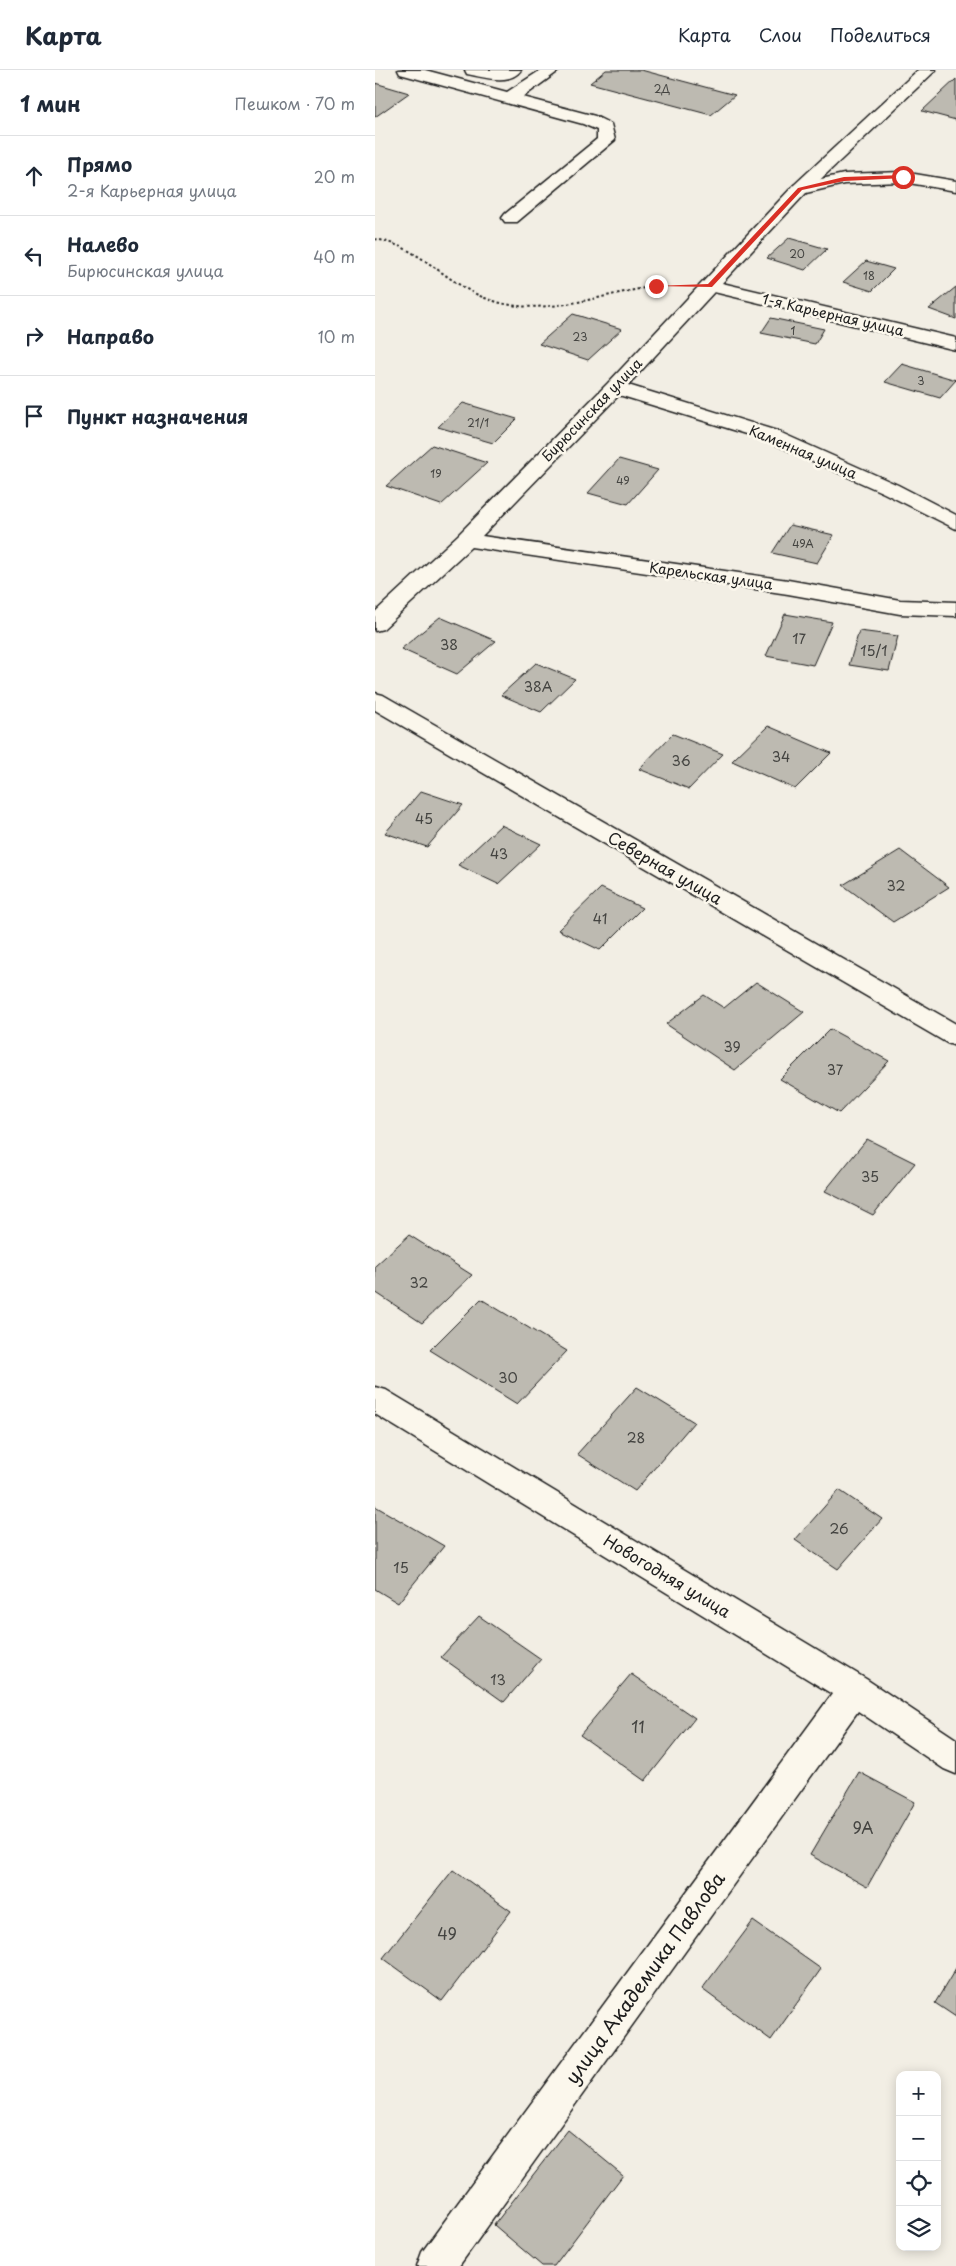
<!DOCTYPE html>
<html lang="ru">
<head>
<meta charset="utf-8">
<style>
	:root { --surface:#fff; --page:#f2f2f3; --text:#1f2937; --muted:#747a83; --line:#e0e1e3 }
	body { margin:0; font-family:"Playpen Sans",sans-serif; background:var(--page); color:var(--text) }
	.controls { position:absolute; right:15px; bottom:15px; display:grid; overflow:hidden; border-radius:10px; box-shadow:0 2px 12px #0003 }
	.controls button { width:45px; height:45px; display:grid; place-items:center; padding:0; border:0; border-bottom:1px solid var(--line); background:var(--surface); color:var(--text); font:25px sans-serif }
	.stop { position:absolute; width:15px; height:15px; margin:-11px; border:4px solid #d93025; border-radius:50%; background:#fff }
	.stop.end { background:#d93025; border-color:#fff; box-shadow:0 1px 5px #0008 }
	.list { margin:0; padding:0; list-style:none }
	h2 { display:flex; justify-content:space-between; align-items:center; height:65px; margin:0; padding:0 20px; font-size:21px }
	h2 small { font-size:16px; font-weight:400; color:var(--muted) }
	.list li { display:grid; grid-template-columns:32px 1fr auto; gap:15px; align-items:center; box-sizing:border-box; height:80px; padding:0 20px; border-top:1px solid var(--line) }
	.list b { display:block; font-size:19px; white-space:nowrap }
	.list p { margin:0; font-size:16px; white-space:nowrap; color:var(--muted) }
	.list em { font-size:16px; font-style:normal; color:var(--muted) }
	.icon { flex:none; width:28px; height:28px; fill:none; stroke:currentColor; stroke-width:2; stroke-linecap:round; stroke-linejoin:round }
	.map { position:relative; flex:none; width:581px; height:2196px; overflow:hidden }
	header { display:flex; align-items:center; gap:30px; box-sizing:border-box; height:70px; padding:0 25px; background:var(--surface); border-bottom:1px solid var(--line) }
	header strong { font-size:24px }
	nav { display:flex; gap:28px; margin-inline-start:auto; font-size:18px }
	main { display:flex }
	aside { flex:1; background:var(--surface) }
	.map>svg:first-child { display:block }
	.building { fill:#bdbab1; stroke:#1c1c1c }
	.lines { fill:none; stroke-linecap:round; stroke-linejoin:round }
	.lane-casing { stroke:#1c1c1c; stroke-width:3 }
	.street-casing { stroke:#1c1c1c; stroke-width:3 }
	.secondary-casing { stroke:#1c1c1c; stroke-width:3 }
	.path { stroke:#1c1c1c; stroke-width:2; stroke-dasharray:2.5 2.5; stroke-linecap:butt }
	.lane { fill:#fbf7ec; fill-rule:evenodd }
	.street { fill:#fbf7ec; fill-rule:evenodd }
	.secondary { fill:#fbf7ec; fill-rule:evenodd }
	.route { fill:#d93025 }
	.labels { text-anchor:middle; stroke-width:5; stroke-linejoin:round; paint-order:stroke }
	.far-number-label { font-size:11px; fill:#444441 }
	.far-street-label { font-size:14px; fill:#1c1c1c; stroke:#fbf7ec }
	.number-label { font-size:14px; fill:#444441 }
	.street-label { font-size:16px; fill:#1c1c1c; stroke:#fbf7ec }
	.near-number-label { font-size:16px; fill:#444441 }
	.near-street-label { font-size:19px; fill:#1c1c1c; stroke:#fbf7ec }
</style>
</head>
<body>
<header>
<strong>Карта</strong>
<nav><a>Карта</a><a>Слои</a><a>Поделиться</a></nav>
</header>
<main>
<aside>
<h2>1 мин<small>Пешком · 70 m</small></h2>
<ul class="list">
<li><svg class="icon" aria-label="ahead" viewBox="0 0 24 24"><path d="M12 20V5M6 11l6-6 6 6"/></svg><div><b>Прямо</b><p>2-я Карьерная улица</p></div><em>20 m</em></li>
<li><svg class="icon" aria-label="left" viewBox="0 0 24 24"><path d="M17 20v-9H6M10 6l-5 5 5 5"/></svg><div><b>Налево</b><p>Бирюсинская улица</p></div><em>40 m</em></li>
<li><svg class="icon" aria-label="right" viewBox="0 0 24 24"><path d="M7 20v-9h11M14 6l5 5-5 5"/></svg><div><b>Направо</b></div><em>10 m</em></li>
<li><svg class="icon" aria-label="arrive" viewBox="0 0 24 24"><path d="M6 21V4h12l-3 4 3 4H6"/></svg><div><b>Пункт назначения</b></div></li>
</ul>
</aside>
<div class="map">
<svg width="581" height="2196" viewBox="0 0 581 2196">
	<rect width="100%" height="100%" fill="#f2eee4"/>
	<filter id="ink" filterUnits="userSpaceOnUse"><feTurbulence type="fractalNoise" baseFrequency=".02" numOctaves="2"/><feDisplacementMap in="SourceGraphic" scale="10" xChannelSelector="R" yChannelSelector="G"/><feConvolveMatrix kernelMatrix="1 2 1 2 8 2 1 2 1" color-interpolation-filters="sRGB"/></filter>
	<g filter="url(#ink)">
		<g class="building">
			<path d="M 231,0 L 266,0 L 360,25 L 336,45 L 215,13 Z"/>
			<path d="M 581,9 L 581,50 L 547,41 Z"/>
			<path d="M 0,13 L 34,23 L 0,47 Z"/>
			<path d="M 414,168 L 452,179 L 430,200 L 392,188 Z"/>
			<path d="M 491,191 L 519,199 L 497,221 L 468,212 Z"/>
			<path d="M 581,217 L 581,249 L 554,239 Z"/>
			<path d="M 198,244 L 247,259 L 213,290 L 164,274 Z"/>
			<path d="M 396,248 L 449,259 L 440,274 L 386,263 Z"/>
			<path d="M 527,294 L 581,310 L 565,328 L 510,312 Z"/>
			<path d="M 88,333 L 142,349 L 118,373 L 63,357 Z"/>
			<path d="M 57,375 L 112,393 L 66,435 L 11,416 Z"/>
			<path d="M 244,389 L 283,400 L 253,434 L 213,423 Z"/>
			<path d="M 415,455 L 459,465 L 442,493 L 397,483 Z"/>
			<path d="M 410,544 L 457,552 L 438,595 L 391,586 Z"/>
			<path d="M 65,547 L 121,571 L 82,604 L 26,579 Z"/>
			<path d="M 484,561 L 523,566 L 514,601 L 474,595 Z"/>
			<path d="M 161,593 L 200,609 L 166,642 L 126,625 Z"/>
			<path d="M 393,656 L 456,683 L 420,719 L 357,691 Z"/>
			<path d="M 298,664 L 348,684 L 314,719 L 264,699 Z"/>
			<path d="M 46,721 L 88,735 L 52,777 L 10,763 Z"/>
			<path d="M 126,755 L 166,774 L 123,814 L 83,795 Z"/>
			<path d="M 525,780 L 574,817 L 518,852 L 468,815 Z"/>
			<path d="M 226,818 L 267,838 L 225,880 L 183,860 Z"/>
			<path d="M 381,912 L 429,942 L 360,1000 L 291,954 L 329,925 L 349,938 Z"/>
			<path d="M 455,959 L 514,991 L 464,1043 L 405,1009 Z"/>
			<path d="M 492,1069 L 540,1093 L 498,1145 L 450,1121 Z"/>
			<path d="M 34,1165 L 97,1205 L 47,1253 L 0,1222 L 0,1196 Z"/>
			<path d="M 106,1229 L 192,1281 L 142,1334 L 55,1280 Z"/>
			<path d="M 262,1317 L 319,1352 L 260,1421 L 202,1384 Z"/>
			<path d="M 464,1420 L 507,1449 L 463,1499 L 420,1470 Z"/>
			<path d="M 0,1436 L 69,1476 L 23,1533 L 0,1519 Z"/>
			<path d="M 104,1546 L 166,1589 L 129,1632 L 66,1587 Z"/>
			<path d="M 256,1604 L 320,1648 L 270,1711 L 205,1665 Z"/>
			<path d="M 484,1702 L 540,1732 L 492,1817 L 435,1785 Z"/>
			<path d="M 78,1800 L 136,1841 L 67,1931 L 8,1888 Z"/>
			<path d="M 378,1851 L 446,1899 L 396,1970 L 327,1919 Z"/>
			<path d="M 581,1898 L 581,1947 L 560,1933 Z"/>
			<path d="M 193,2060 L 248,2105 L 179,2196 L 167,2196 L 119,2155 Z"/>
		</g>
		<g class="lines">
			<defs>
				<g id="lane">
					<path d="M 23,0 L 50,0 L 132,22 L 166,0 L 185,0 L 148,27 L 220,46 L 236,54 L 240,70 L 142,152 L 130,152 L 127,148 L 130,144 L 222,69 L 222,60 L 208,54 L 25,4 Z"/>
					<path d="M 90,0 L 146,0 C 135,16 108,7 92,4 Z"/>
					<path d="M 543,0 L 561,0 L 431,123 L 419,123 L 416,119 L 419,115 Z"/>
				</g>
				<g id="street">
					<path d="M 528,102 L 581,111 L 581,121 L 528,112 L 469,114 L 431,123 L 347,213 L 581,268 L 581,280 L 339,222 L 253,315 L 402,361 L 523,415 L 581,445 L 581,459 L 509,423 L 388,369 L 244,325 L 107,466 L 413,510 L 525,530 L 581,532 L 581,546 L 525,544 L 413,524 L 96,477 L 8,559 L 0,561 L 0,542 L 83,465 L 233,313 L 419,115 L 469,104 Z"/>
					<path d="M 0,1317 L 11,1320 L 491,1609 L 581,1669 L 581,1704 L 569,1699 L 483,1641 L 84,2196 L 42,2196 L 47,2182 L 457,1624 L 0,1344 Z"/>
				</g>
				<path id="secondary" d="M 0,623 L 8,625 L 581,954 L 581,976 L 572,973 L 0,640 Z"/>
			</defs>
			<use href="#lane" class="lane-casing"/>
			<use href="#street" class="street-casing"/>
			<use href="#secondary" class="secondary-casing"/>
			<path class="path" d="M 0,169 C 44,177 65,207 103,225 C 163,253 224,223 284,216"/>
			<use href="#lane" class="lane"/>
			<use href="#street" class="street"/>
			<use href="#secondary" class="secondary"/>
		</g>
	</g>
	<path class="route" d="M 528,105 L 530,108 L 469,111 L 427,120 L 337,217 L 278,216 L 333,214 L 423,118 L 469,107 Z"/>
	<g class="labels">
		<g class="far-number-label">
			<text x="287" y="23">2Д</text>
			<text x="422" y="188">20</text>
			<text x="494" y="210">18</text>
			<text x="418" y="265">1</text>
			<text x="205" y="271">23</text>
			<text x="546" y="315">3</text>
			<text x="103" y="357">21/1</text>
			<text x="61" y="408">19</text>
			<text x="248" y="415">49</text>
			<text x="428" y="478">49А</text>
		</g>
		<g class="far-street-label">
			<text transform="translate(458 245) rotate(13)" y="5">1-я Карьерная улица</text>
			<text transform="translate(217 340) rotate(-46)" y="5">Бирюсинская улица</text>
			<text transform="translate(428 382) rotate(23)" y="5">Каменная улица</text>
			<text transform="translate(336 506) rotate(8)" y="5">Карельская улица</text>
		</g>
		<g class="number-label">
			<text x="424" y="574">17</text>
			<text x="74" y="580">38</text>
			<text x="499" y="586">15/1</text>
			<text x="163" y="622">38А</text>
			<text x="406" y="692">34</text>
			<text x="306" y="696">36</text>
			<text x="49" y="754">45</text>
			<text x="124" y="789">43</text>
			<text x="521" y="821">32</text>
			<text x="225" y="854">41</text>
			<text x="357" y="982">39</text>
			<text x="460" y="1005">37</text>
			<text x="495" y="1112">35</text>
			<text x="44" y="1218">32</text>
			<text x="133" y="1313">30</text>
			<text x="261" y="1373">28</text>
			<text x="464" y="1464">26</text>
			<text x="26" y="1503">15</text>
			<text x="123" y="1615">13</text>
		</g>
		<g class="street-label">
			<text transform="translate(290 798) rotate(30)" y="6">Северная улица</text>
			<text transform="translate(292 1506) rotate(31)" y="6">Новогодняя улица</text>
		</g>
		<g class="near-number-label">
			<text x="263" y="1663">11</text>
			<text x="488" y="1764">9А</text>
			<text x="72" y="1870">49</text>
		</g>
		<g class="near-street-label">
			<text transform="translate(270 1908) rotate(-54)" y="7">улица Академика Павлова</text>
		</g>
	</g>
</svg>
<div class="controls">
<button>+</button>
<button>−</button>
<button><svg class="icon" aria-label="locate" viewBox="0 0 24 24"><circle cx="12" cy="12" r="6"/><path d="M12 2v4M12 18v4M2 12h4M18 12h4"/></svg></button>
<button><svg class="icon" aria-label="layers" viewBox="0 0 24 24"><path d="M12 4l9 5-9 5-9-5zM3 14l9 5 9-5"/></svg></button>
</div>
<div class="stop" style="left:528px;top:107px"></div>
<div class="stop end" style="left:281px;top:216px"></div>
</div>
</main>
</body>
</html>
